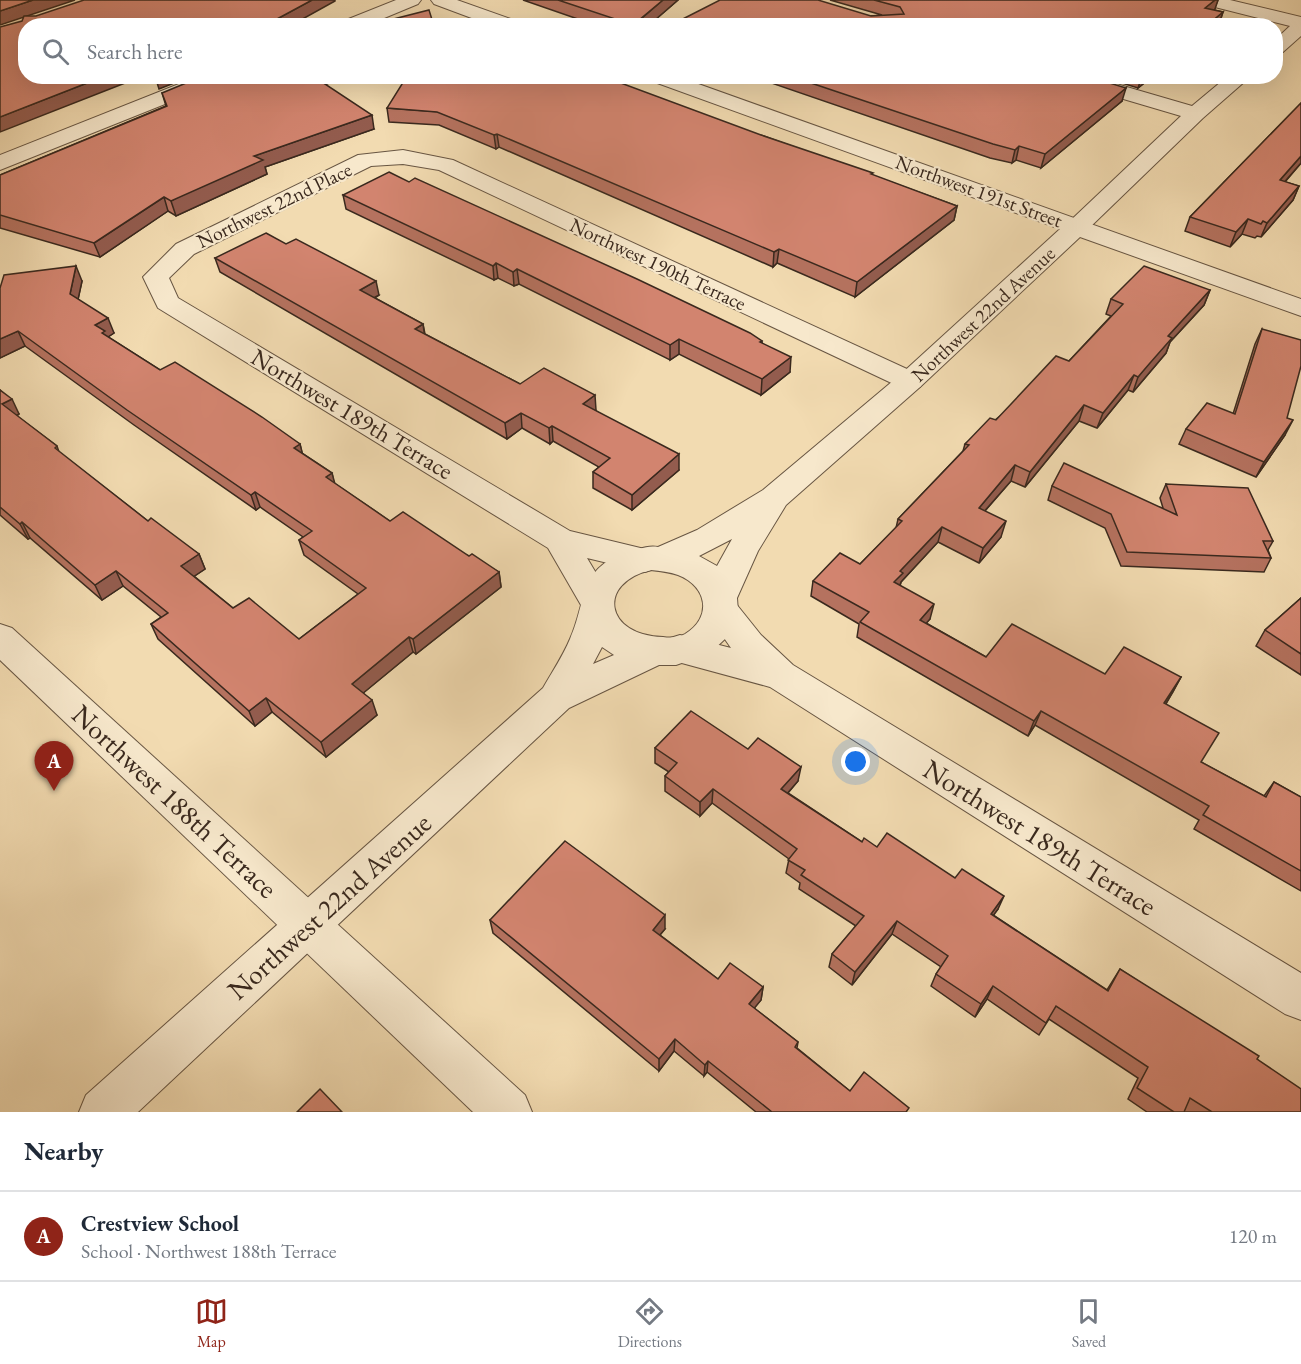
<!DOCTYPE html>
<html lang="en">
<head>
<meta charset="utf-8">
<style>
	:root { --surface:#fff; --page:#f2f2f3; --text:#1f2937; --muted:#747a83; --line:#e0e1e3; --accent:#8f2418 }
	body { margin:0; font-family:"EB Garamond",serif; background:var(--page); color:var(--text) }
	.you { position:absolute; left:856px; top:762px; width:21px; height:21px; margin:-15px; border:4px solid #fff; border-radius:50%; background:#1a73e8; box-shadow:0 0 0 9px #1a73e833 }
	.badge { display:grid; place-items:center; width:39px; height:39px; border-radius:50%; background:var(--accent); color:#fff; font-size:20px; font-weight:700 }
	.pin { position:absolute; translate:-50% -50px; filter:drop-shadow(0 2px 3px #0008) }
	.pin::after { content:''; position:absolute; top:32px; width:21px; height:18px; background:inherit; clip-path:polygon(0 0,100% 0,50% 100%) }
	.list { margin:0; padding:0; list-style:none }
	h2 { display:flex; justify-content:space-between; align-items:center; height:78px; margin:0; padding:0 24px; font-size:26px }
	h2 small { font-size:20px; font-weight:400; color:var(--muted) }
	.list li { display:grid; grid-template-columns:39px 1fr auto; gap:18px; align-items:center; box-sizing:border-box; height:90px; padding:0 24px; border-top:2px solid var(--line) }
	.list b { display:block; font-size:22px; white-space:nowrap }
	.list p { margin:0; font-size:20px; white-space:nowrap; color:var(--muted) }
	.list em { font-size:20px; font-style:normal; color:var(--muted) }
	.icon { flex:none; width:33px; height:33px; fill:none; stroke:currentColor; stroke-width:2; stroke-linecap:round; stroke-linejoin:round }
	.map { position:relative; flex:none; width:1301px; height:1112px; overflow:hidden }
	.search { position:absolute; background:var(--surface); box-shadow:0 6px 24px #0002; left:18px; right:18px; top:18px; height:66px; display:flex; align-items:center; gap:15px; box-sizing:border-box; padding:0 21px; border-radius:24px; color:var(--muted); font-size:22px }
	.sheet { height:168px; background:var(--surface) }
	nav { display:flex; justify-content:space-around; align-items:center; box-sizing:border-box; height:84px; border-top:2px solid var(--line); background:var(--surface); font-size:16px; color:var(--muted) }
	nav a { display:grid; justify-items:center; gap:3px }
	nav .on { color:var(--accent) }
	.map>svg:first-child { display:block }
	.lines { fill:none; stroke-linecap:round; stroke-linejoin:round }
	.minor-casing { stroke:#685643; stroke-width:2 }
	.tertiary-casing { stroke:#685643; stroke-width:2 }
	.minor { fill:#f7e8cc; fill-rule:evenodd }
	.tertiary { fill:#f7e8cc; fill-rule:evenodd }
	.wall { fill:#b5725f; stroke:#3a291e; stroke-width:1.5 }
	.shaded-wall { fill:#935c4e; stroke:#3a291e; stroke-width:1.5 }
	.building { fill:#d2846f; stroke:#3a291e; stroke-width:1.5 }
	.labels { text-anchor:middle; stroke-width:4.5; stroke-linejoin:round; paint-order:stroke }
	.far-street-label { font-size:20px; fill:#3a291e; stroke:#f7e8cc }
	.street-label { font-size:24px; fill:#3a291e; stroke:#f7e8cc }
	.near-street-label { font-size:28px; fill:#3a291e; stroke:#f7e8cc }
</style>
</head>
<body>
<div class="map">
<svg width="1301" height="1112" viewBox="0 0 1301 1112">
	<rect width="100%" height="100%" fill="#f2dbb1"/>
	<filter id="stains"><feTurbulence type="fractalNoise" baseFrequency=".00333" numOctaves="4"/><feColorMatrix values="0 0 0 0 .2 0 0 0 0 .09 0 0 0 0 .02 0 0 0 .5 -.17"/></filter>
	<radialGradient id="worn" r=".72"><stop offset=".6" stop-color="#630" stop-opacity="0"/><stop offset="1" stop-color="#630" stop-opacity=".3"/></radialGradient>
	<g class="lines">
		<defs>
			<g id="minor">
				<path d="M 396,0 L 421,0 L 418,4 L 365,26 L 339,26 L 341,22 Z"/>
				<path d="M 1200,0 L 1230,0 L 1301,17 L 1301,36 L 1283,52 L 1276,54 L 1276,39 L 1290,26 L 1203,4 Z"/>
				<path d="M 199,76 L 228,76 L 225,80 L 0,170 L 0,155 Z"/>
				<path d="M 1056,76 L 1089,76 L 1192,106 L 1228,76 L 1251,76 L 1203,118 L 1086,231 L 1078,233 L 1070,231 L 1066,226 L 1070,221 L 1181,116 L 1059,80 Z"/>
				<path d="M 403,150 L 453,160 L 920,375 L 924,381 L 920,387 L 910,390 L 900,387 L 439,170 L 403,164 L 371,166 L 194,254 L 169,278 L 178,298 L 570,531 L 657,552 L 662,560 L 657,568 L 645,572 L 587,558 L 614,603 L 609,612 L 597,616 L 585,612 L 548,548 L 158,308 L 143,277 L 176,244 L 358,155 Z"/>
				<path d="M 721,596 L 733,600 L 761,635 L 793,665 L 1301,973 L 1301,1020 L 1285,1014 L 770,687 L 667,659 L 662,649 L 667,639 L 680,635 L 731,648 L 704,609 L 709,600 Z"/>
				<path d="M 0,624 L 12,628 L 525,1095 L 532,1112 L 473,1112 L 0,660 Z"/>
			</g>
			<g id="tertiary">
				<path d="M 431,0 L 457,0 L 519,22 L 521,26 L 493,26 L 434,4 Z"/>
				<path d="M 646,76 L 676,76 L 1301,299 L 1301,316 L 1080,237 L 920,387 L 786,505 L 758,551 L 737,598 L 738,612 L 730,629 L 725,639 L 710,653 L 676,665 L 659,665 L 569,708 L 138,1112 L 79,1112 L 86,1095 L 543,688 C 552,672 563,656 570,639 C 587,602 578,568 626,553 C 637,550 647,545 658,547 L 697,530 L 763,490 L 900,375 L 1060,229 L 649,80 ZM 732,539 L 717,566 L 699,556 ZM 651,570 C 660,571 670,572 678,575 C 707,586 713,617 685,634 C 678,638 670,638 663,637 C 605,636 596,583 651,570 ZM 602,647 L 614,655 L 593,664 Z"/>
			</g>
		</defs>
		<use href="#minor" class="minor-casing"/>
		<use href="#tertiary" class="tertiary-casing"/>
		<use href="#minor" class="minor"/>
		<use href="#tertiary" class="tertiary"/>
	</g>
	<g class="wall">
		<path d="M 523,0 L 678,0 L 648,26 L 598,26 Z"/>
		<path d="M 830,0 L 1218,0 L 1214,10 L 1223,12 L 1219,25 L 871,16 L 882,15 Z"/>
		<path d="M 751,76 L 1087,76 L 1122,101 L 1041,168 L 1016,160 L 1012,163 L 990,158 Z"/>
		<path d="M 1099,76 L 1153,76 L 1138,88 Z"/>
		<path d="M 326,85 L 374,129 L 265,167 L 267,174 L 176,216 L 168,211 L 100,257 L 0,228 L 0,175 L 166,106 L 162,93 Z"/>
		<path d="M 1301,103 L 1301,163 L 1285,182 L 1299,186 L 1293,200 L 1261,237 L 1257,236 L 1255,238 L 1242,234 L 1230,247 L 1185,231 L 1190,217 Z"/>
		<path d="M 387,108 L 761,135 L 957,206 L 954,220 L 855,297 L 777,263 L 773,267 L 499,147 L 496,149 L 439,125 L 389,122 Z"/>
		<path d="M 343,195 L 762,341 L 762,343 L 790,372 L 761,395 L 679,354 L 670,360 L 519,284 L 514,286 L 498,278 L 494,280 L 346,209 Z"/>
		<path d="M 215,258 L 379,295 L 375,298 L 423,324 L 425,334 L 520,384 L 596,410 L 595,410 L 679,470 L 632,510 L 593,488 L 593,472 L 599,467 L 553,441 L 550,444 L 522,428 L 507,439 L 220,272 Z"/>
		<path d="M 82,281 L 78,299 L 114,333 L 108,337 L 160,370 L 300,444 L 302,453 L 332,473 L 334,483 L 390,521 L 469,556 L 499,572 L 501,587 L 416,654 L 413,652 L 363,693 L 377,715 L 326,757 L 272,712 L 255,726 L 158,639 L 151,624 L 161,617 L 123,586 L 102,600 L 30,538 L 28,539 L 0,515 L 0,390 L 19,414 L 17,416 L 57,446 L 59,452 L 148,521 L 199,554 L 205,569 L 194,576 L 233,608 L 299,639 L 358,594 L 304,555 L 299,540 L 303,537 L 260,507 L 256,510 L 134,425 L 25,346 L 0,358 L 0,288 Z"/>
		<path d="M 1210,290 L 1204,305 L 1170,342 L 1166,353 L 1133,392 L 1128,390 L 1097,428 L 1079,421 L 1025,487 L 1011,481 L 985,511 L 1001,537 L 979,563 L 938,542 L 901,582 L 900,586 L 930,619 L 926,623 L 986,657 L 1105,674 L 1181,677 L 1166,704 L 1201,762 L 1264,796 L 1274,782 L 1301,797 L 1301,891 L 1194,829 L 1199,820 L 1035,725 L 1028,736 L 857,637 L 859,624 L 811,596 L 813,581 L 860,564 L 896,528 L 898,519 L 963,451 L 965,444 L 1069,361 L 1111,316 L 1106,314 L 1111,299 Z"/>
		<path d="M 1262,329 L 1287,418 L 1285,435 L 1256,477 L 1179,444 L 1186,429 L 1233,414 L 1255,344 Z"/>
		<path d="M 1166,484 L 1273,541 L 1268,550 L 1271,558 L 1264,572 L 1121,566 L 1105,528 L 1048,500 L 1052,486 L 1163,508 L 1160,498 Z"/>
		<path d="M 1301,598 L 1301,675 L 1256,646 L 1265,630 Z"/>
		<path d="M 655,748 L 798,781 L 788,793 L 862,842 L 877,847 L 998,909 L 993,915 L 1107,990 L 1120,969 L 1257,1059 L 1301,1112 L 1147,1112 L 1128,1099 L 1138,1078 L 1049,1019 L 1039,1035 L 987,999 L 975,1017 L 931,986 L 936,974 L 941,967 L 892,934 L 852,985 L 829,967 L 832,954 L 856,926 L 799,889 L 800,883 L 786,873 L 789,859 L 712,803 L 700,816 L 665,791 L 665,776 L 669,772 L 655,763 Z"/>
		<path d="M 490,920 L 665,929 L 660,935 L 718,979 L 763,987 L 761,1000 L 754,1008 L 798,1042 L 797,1048 L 850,1091 L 907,1112 L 756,1112 L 707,1072 L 704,1076 L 674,1051 L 659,1071 L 493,933 Z"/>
	</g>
	<g class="shaded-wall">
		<path d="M 33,0 L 75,0 L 0,25 L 0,11 Z"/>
		<path d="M 312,0 L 335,0 L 335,1 L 290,26 L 264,26 Z"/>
		<path d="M 663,0 L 678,0 L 648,26 L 633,26 Z"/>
		<path d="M 1215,0 L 1218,0 L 1215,9 L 1201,20 L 1205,8 Z"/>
		<path d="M 1223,12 L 1218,26 L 1206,26 Z"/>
		<path d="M 105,76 L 143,76 L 0,132 L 0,117 Z"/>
		<path d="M 155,76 L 192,76 L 159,89 Z"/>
		<path d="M 313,76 L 346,76 L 315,89 Z"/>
		<path d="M 1142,76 L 1153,76 L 1138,88 Z"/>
		<path d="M 1126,88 L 1122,101 L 1041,168 L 1045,154 Z"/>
		<path d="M 372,115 L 374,129 L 265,167 L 267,174 L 176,216 L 171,201 L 254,156 Z"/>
		<path d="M 497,134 L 499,147 L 496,149 L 494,135 Z"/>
		<path d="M 1019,146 L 1016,160 L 1012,163 L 1015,150 Z"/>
		<path d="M 1301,156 L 1301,163 L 1274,194 L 1280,180 Z"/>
		<path d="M 1299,186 L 1293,200 L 1261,237 L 1267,223 Z"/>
		<path d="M 164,197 L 168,211 L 100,257 L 94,243 Z"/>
		<path d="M 957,206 L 954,220 L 855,297 L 857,282 Z"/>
		<path d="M 1248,219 L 1242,234 L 1230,247 L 1236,232 Z"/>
		<path d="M 779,249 L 777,263 L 773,267 L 774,252 Z"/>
		<path d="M 496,263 L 498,278 L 494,280 L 493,266 Z"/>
		<path d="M 76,266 L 82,281 L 76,309 L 70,294 Z"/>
		<path d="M 517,269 L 519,284 L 514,286 L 513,272 Z"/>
		<path d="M 376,281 L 379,295 L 363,304 L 360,290 Z"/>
		<path d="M 1210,290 L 1204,305 L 1170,342 L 1166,353 L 1133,392 L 1138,377 L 1168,336 Z"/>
		<path d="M 108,318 L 114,333 L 108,337 L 111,346 L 95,325 Z"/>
		<path d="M 423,324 L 425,339 L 415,329 Z"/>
		<path d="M 18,331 L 25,346 L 0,358 L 0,339 Z"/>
		<path d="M 679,339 L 679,354 L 670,360 L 670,345 Z"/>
		<path d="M 791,357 L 790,372 L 761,395 L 762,379 Z"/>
		<path d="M 1134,375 L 1128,390 L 1097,428 L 1103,413 Z"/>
		<path d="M 595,395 L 596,410 L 583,419 L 583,404 Z"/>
		<path d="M 12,399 L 19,414 L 10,419 L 2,404 Z"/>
		<path d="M 1084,405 L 1079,421 L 1025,487 L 1030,472 Z"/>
		<path d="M 521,413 L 522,428 L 507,439 L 505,423 Z"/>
		<path d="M 1293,420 L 1285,435 L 1256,477 L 1264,462 Z"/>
		<path d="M 552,426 L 553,441 L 550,444 L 549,428 Z"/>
		<path d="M 300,444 L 304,460 L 294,448 Z"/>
		<path d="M 679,454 L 679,470 L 632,510 L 632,495 Z"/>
		<path d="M 1015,465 L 1011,481 L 974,523 L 979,508 Z"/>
		<path d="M 332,473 L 336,488 L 326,477 Z"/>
		<path d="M 255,492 L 260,507 L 256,510 L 251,495 Z"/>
		<path d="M 1006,521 L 1001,537 L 979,563 L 983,548 Z"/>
		<path d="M 22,522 L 30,538 L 28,539 L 20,524 Z"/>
		<path d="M 942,527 L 938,542 L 901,582 L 899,588 L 894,582 L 900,571 Z"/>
		<path d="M 199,554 L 205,569 L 187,581 L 181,566 Z"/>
		<path d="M 116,571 L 123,586 L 102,600 L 95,585 Z"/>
		<path d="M 499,572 L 501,587 L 416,654 L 413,639 Z"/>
		<path d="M 934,604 L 930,619 L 916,635 L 920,620 Z"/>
		<path d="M 409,637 L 413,652 L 356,699 L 352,684 Z"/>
		<path d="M 1181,677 L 1173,692 L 1157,718 L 1164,703 Z"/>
		<path d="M 266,698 L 272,712 L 255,726 L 249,711 Z"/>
		<path d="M 372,700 L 377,715 L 326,757 L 321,742 Z"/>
		<path d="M 1041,711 L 1035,725 L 1028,736 L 1034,721 Z"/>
		<path d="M 801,767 L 798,781 L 779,803 L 781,789 Z"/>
		<path d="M 713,789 L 712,803 L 700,816 L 700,802 Z"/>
		<path d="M 1004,896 L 998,909 L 985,927 L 991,914 Z"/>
		<path d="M 665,915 L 665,929 L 653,943 L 653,930 Z"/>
		<path d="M 897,921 L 892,934 L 852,985 L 855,972 Z"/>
		<path d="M 993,986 L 987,999 L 975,1017 L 981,1004 Z"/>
		<path d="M 763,987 L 761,1000 L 748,1016 L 749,1004 Z"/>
		<path d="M 675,1039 L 674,1051 L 659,1071 L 659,1059 Z"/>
		<path d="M 708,1061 L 707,1072 L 704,1076 L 705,1065 Z"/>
	</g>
	<g class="building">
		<path d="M 0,0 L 33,0 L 0,11 Z"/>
		<path d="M 84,0 L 312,0 L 264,26 L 26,26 L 26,76 L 105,76 L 0,117 L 0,27 L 22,21 L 24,16 L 36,16 Z"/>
		<path d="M 558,0 L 663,0 L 633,25 Z"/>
		<path d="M 720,0 L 818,0 L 871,16 L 904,14 L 900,7 L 874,0 L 1215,0 L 1205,8 L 1223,12 L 1206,26 L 669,26 Z"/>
		<path d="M 429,10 L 434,26 L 366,26 Z"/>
		<path d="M 443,19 L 453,26 L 439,26 Z"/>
		<path d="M 203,76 L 313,76 L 372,115 L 254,156 L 263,160 L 171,201 L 164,197 L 94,243 L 0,215 L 0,175 L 167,106 L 162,93 Z"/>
		<path d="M 407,76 L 602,76 L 761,135 L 873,173 L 871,174 L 957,206 L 857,282 L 779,249 L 774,252 L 497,134 L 494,135 L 437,112 L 387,108 Z"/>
		<path d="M 790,76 L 1087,76 L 1126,88 L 1045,154 L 1019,146 L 1015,150 L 993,144 Z"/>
		<path d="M 1301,103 L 1301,156 L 1280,180 L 1299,186 L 1267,223 L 1263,221 L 1261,224 L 1248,219 L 1236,232 L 1190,217 Z"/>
		<path d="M 389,172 L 409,182 L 415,178 L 637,279 L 750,333 L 762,341 L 760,342 L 791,357 L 762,379 L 679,339 L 670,345 L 517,269 L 513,272 L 496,263 L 493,266 L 343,195 Z"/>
		<path d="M 266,233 L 286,244 L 296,239 L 376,281 L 360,290 L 423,324 L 415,329 L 520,384 L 544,368 L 595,395 L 583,404 L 679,454 L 632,495 L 593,472 L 610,458 L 552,426 L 549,428 L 521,413 L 505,423 L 215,258 Z"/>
		<path d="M 76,266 L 70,294 L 108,318 L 95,325 L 105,331 L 102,333 L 160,370 L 175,362 L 262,417 L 300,444 L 294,448 L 332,473 L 326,477 L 390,521 L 403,512 L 469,556 L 472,554 L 499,572 L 413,639 L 409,637 L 352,684 L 372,700 L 321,742 L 266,698 L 249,711 L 151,624 L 168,613 L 116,571 L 95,585 L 22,522 L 20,524 L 0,507 L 0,390 L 12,399 L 2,404 L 57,446 L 55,448 L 148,521 L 151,518 L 199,554 L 181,566 L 233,608 L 249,598 L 299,639 L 366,588 L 299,540 L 312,531 L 255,492 L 251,495 L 127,410 L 18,331 L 0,339 L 0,288 L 4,275 Z"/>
		<path d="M 1144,266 L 1210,290 L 1168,336 L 1172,338 L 1150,363 L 1138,377 L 1134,375 L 1103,413 L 1084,405 L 1030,472 L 1015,465 L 979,508 L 1006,521 L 983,548 L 942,527 L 900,571 L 903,573 L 894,582 L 934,604 L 920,620 L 986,657 L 1012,624 L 1105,674 L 1124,647 L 1181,677 L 1164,703 L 1219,733 L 1201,762 L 1266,797 L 1274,782 L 1301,797 L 1301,871 L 1203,815 L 1209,806 L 1041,711 L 1034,721 L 860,622 L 869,612 L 813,581 L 840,553 L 860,564 L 902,521 L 898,519 L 969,445 L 965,444 L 990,418 L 996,420 L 1056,356 L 1069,361 L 1123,304 L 1111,299 Z"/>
		<path d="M 1262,329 L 1301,340 L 1301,366 L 1287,418 L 1293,420 L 1264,462 L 1186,429 L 1207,403 L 1235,414 Z"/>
		<path d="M 1064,463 L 1177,515 L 1166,484 L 1248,488 L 1273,541 L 1263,541 L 1271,558 L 1127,552 L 1111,514 L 1052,486 Z"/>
		<path d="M 1301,598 L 1301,654 L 1265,630 Z"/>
		<path d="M 691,711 L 748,749 L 758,738 L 801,767 L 781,789 L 862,842 L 864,838 L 877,847 L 887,833 L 955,878 L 962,869 L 1004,896 L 991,914 L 1108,991 L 1120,969 L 1259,1056 L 1257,1059 L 1301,1089 L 1301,1112 L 1212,1112 L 1190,1098 L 1184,1112 L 1174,1112 L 1137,1088 L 1148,1067 L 1056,1006 L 1046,1023 L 993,986 L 981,1004 L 936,974 L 948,956 L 897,921 L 855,972 L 832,954 L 864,916 L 801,875 L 805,870 L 788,860 L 797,849 L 713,789 L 700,802 L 665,776 L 677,763 L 655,748 Z"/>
		<path d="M 565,841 L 665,915 L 653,930 L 718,979 L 730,963 L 763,987 L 749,1004 L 798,1042 L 795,1047 L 850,1091 L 864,1072 L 909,1108 L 906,1112 L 772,1112 L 708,1061 L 705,1065 L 675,1039 L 659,1059 L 490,920 Z"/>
		<path d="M 320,1089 L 342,1112 L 297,1112 Z"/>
	</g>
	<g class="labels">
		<g class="far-street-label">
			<text transform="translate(979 191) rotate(20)" y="7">Northwest 191st Street</text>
			<text transform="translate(274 205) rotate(-26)" y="7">Northwest 22nd Place</text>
			<text transform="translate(658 264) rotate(25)" y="7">Northwest 190th Terrace</text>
			<text transform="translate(983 314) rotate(-43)" y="7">Northwest 22nd Avenue</text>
		</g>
		<g class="street-label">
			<text transform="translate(352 414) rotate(31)" y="8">Northwest 189th Terrace</text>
		</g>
		<g class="near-street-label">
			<text transform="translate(175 801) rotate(43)" y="10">Northwest 188th Terrace</text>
			<text transform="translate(1040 837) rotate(32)" y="10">Northwest 189th Terrace</text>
			<text transform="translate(329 906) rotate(-42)" y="10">Northwest 22nd Avenue</text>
		</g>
	</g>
	<rect width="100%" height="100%" filter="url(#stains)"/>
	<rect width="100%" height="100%" fill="url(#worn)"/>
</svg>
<div class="you"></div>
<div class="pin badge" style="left:54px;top:791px">A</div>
<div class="search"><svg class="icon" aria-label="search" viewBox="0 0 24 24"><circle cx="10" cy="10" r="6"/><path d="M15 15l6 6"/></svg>Search here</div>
</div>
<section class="sheet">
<h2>Nearby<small></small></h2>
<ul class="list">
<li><span class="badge">A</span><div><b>Crestview School</b><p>School · Northwest 188th Terrace</p></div><em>120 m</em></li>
</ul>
</section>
<nav>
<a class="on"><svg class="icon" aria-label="map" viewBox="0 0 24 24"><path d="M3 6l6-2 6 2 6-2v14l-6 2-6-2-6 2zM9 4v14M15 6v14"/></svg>Map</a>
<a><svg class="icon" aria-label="directions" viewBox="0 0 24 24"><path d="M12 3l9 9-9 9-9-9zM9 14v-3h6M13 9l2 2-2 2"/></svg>Directions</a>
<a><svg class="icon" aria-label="saved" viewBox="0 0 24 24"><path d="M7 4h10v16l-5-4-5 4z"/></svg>Saved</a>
</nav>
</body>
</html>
